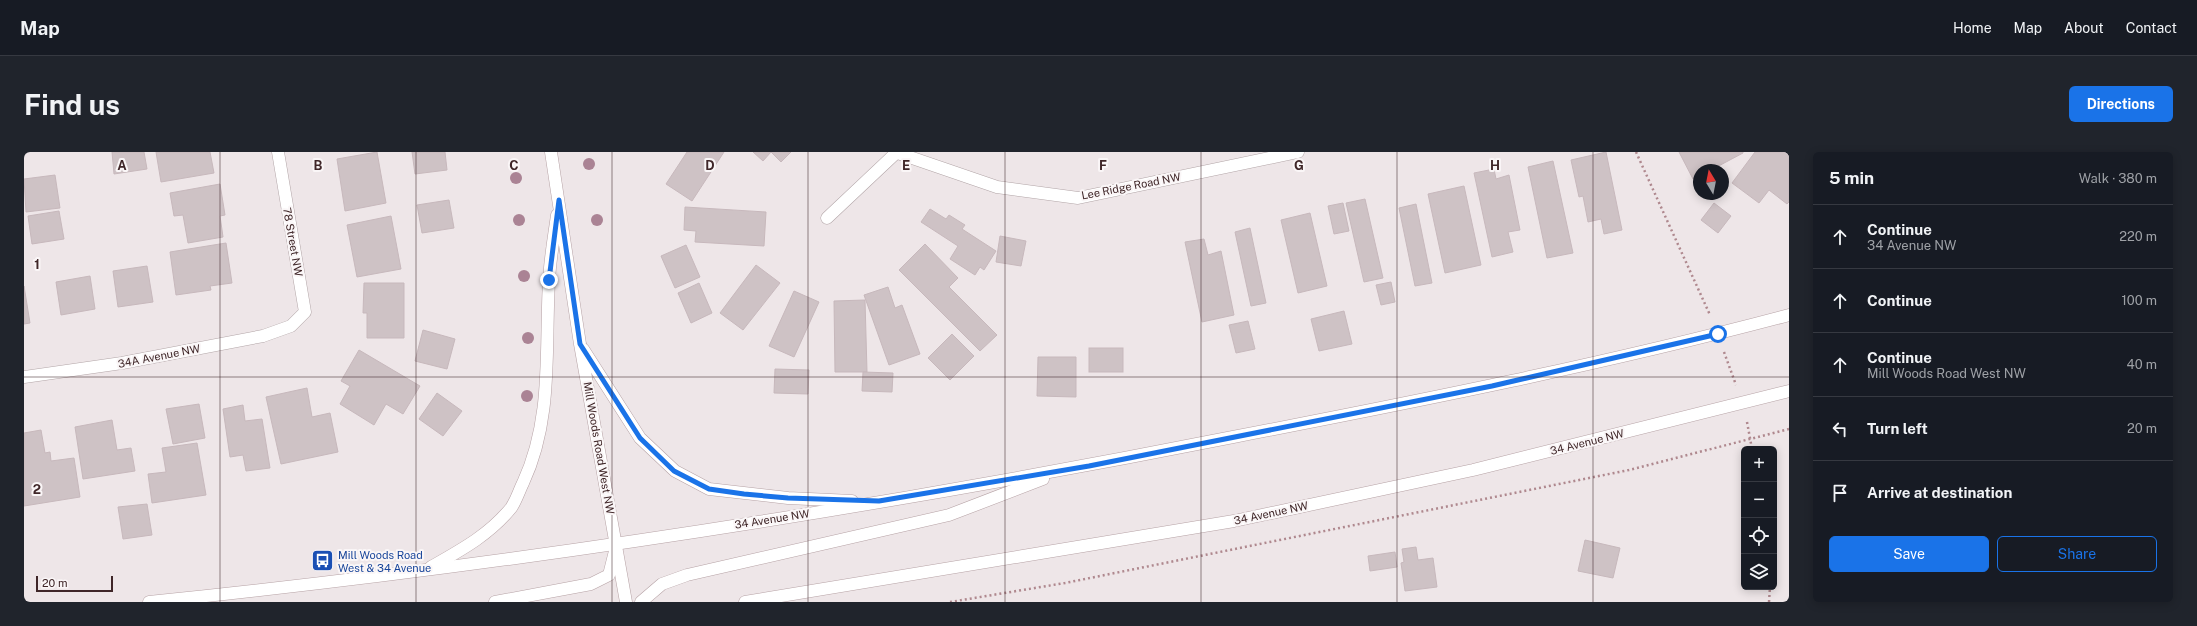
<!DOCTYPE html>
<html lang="en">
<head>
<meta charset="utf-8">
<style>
	:root { --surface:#171b24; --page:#20242c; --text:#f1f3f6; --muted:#9ea1a6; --line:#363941; --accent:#1a73e8 }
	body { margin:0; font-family:"Public Sans",sans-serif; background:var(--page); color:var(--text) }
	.controls { position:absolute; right:12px; bottom:12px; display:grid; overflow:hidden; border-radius:6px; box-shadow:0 2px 10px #0003 }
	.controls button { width:36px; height:36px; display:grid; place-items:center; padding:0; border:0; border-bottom:1px solid var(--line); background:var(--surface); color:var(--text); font:20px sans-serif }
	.compass { position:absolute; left:1669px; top:12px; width:36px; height:36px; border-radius:50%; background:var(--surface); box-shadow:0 2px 10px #0003; rotate:350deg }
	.scale { position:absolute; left:12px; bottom:10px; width:77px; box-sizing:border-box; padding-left:4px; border:2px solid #3f2628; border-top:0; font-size:11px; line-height:14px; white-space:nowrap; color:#3f2628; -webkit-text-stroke:3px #faf6f7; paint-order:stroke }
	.stop { position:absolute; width:12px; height:12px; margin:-9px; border:3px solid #1a73e8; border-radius:50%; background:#fff }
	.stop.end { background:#1a73e8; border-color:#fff; box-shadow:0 1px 4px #0008 }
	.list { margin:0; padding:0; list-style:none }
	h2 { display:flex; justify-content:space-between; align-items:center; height:52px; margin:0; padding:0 16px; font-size:17px }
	h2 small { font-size:13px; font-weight:400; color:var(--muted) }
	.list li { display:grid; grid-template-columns:26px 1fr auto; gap:12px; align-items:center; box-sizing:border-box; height:64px; padding:0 16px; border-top:1px solid var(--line) }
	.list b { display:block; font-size:15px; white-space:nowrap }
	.list p { margin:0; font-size:13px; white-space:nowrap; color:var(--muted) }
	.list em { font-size:13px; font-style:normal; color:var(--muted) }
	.actions { display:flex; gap:8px; padding:12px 16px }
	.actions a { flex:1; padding:9px 0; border:1px solid var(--accent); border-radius:6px; text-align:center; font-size:14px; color:var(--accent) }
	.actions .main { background:var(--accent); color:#fff }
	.icon { flex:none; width:22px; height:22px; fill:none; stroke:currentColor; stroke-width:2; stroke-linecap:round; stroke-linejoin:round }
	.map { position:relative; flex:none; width:1765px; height:450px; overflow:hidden; border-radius:6px }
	header { display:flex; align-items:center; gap:24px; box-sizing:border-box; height:56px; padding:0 20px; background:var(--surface); border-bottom:1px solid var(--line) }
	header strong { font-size:19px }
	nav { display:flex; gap:22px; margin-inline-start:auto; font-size:14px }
	.intro { display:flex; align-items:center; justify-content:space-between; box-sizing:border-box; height:96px; padding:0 24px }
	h1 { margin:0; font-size:28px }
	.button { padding:10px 18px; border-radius:6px; background:var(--accent); color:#fff; font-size:14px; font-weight:700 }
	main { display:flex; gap:24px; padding:0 24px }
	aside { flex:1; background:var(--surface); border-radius:6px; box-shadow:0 2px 10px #0003 }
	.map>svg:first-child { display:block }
	.building { fill:#cec2c5; stroke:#c7b8bc }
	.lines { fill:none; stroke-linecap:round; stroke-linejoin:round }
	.street-casing { stroke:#b2a5a7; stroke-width:13 }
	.secondary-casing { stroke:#b6a2a5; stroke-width:13 }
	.path { stroke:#af888e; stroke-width:2.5; stroke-dasharray:2 3; stroke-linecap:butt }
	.street { stroke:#fff; stroke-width:12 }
	.secondary { stroke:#fff; stroke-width:12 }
	.tree { fill:#aa8394 }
	.route { stroke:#1a73e8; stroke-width:5 }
	.grid { fill:none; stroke:#3f2628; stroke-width:1; stroke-opacity:0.55 }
	.labels { text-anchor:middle; stroke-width:4; stroke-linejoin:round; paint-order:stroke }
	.street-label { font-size:11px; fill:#3f2628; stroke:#faf6f7 }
	.transit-label { font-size:11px; fill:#164399; stroke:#faf6f7; text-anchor:start }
	.grid-label { font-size:13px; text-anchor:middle; font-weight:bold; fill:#3f2628; stroke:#faf6f7; stroke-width:4; stroke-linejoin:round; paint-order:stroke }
</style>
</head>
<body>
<header>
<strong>Map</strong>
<nav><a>Home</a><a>Map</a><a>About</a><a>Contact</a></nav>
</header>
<div class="intro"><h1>Find us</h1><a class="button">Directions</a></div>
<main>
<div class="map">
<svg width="1765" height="450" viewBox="0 0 1765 450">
	<rect width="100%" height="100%" fill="#eee6e8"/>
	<g class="building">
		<path d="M 88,0 L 120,0 L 123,17 L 90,22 Z"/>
		<path d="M 132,0 L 186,0 L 190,21 L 137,30 Z"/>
		<path d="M 353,0 L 362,51 L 321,59 L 313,7 Z"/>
		<path d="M 388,0 L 421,0 L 423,18 L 391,22 Z"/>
		<path d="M 663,0 L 700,0 L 668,49 L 642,32 Z"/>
		<path d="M 729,0 L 767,0 L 757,10 L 747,0 L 739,9 Z"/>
		<path d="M 1582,0 L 1598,78 L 1580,82 L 1577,67 L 1564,70 L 1559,44 L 1555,45 L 1547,8 Z"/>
		<path d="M 1655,0 L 1719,0 L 1719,1 L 1687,18 L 1675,18 L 1675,24 L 1669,27 Z"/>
		<path d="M 1731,0 L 1765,0 L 1765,50 L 1763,52 L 1745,38 L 1735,51 L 1708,31 Z"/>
		<path d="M 1529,9 L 1549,101 L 1523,106 L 1504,15 Z"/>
		<path d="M 1470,17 L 1472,27 L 1485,23 L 1496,78 L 1484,80 L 1489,100 L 1468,105 L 1450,21 Z"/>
		<path d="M 31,23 L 36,56 L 2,60 L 0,27 Z"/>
		<path d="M 196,32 L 201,63 L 196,64 L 199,85 L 164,91 L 159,63 L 150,64 L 146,41 Z"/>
		<path d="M 1440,34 L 1457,113 L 1421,121 L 1404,42 Z"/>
		<path d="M 1341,47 L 1359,126 L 1340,130 L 1322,51 Z"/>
		<path d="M 425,48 L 430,76 L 398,81 L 393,53 Z"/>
		<path d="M 1319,51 L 1325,79 L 1310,82 L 1304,54 Z"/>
		<path d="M 1690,51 L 1707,64 L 1694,81 L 1677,68 Z"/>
		<path d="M 1392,52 L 1408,131 L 1391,134 L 1375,56 Z"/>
		<path d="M 661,55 L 742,60 L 740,94 L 671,90 L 672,79 L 660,78 Z"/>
		<path d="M 906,57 L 922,67 L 925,63 L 941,73 L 938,77 L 972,99 L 960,118 L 956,115 L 951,123 L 926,107 L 934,94 L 897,70 Z"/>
		<path d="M 35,59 L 40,87 L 8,92 L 4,64 Z"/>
		<path d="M 1286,61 L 1303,134 L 1274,141 L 1257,68 Z"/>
		<path d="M 367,64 L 377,117 L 333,125 L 323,73 Z"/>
		<path d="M 1226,76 L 1242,151 L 1227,154 L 1211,80 Z"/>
		<path d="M 976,84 L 1002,89 L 997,114 L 972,110 Z"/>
		<path d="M 1180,87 L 1184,103 L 1197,99 L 1210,163 L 1178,170 L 1161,90 Z"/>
		<path d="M 202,91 L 208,131 L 186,134 L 187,138 L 152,143 L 146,100 Z"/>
		<path d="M 901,92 L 934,126 L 925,135 L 973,183 L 956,199 L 875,118 Z"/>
		<path d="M 662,93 L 676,125 L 651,136 L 637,104 Z"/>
		<path d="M 732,113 L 756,131 L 719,178 L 696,161 Z"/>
		<path d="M 123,114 L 129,150 L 94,155 L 89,119 Z"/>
		<path d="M 66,124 L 71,157 L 37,163 L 32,130 Z"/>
		<path d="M 1367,130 L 1371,150 L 1357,153 L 1352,133 Z"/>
		<path d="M 340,131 L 380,131 L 380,186 L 343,186 L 343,161 L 339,161 Z"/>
		<path d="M 675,131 L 688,161 L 667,171 L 654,141 Z"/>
		<path d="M 0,134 L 6,171 L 0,172 Z"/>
		<path d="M 864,135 L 871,156 L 878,153 L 896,202 L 865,213 L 840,143 Z"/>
		<path d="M 770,139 L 795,150 L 770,205 L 745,194 Z"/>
		<path d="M 841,148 L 843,220 L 811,220 L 810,149 Z"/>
		<path d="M 1320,159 L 1328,192 L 1295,199 L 1287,167 Z"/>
		<path d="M 1224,169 L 1231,197 L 1212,201 L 1205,173 Z"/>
		<path d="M 399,178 L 431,187 L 423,217 L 391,209 Z"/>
		<path d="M 928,182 L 950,204 L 926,228 L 904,206 Z"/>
		<rect x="1065" y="196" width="34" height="24"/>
		<path d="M 335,198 L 396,234 L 379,262 L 362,252 L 350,273 L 316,252 L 326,234 L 317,229 Z"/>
		<path d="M 1014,205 L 1052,205 L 1052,245 L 1013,244 Z"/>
		<path d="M 751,217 L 785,218 L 784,242 L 750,241 Z"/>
		<path d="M 839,220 L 869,221 L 868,240 L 838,239 Z"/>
		<path d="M 283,236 L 288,265 L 306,261 L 314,300 L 257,312 L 242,245 Z"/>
		<path d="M 413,241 L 438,259 L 419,284 L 395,267 Z"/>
		<path d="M 175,252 L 181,286 L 149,292 L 142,257 Z"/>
		<path d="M 219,253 L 221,269 L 238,267 L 246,316 L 222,319 L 219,303 L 206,305 L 199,257 Z"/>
		<path d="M 88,268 L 93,298 L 107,296 L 111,319 L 59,327 L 51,275 Z"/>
		<path d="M 17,278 L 21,301 L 26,300 L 27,309 L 50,306 L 56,345 L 0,354 L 0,281 Z"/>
		<path d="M 173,291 L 182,343 L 128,351 L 124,322 L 142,320 L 138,296 Z"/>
		<path d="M 123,352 L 128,383 L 99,387 L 94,355 Z"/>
		<path d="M 1561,388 L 1596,396 L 1589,426 L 1554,419 Z"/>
		<path d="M 1392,395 L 1394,408 L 1409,406 L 1413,435 L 1381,439 L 1377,411 L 1380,410 L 1378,397 Z"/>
		<path d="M 1371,400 L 1373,415 L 1346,419 L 1344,404 Z"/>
	</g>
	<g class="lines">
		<defs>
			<g id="street">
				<path d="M 871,0 L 973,35 L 1054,46 L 1274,0"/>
				<path d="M 803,66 L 872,1"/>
				<path d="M 0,225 L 98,211 L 239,184 L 267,174 L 281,160 L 254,0"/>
			</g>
			<g id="secondary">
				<path d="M 527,0 L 556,192 L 602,450"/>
				<path d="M 559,197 L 616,286 L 651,319 L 685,337 L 764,346 L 828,349"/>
				<path d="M 407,415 C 437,398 465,383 487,356 C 492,349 495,339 499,331 C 529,267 521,198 525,129 C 526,107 530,85 533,63"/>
				<path d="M 125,450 C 488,413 851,356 1209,285 C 1395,249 1581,212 1765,163"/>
				<path d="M 471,450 L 567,432 L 585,423 L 591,399"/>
				<path d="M 617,450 L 638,432 L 663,423 L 925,363 L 1019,327"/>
				<path d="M 721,450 L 1210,369 L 1449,318 L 1765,239"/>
			</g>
		</defs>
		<use href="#street" class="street-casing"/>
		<use href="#secondary" class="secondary-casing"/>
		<g class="path">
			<path d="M 1612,0 L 1686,163"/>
			<path d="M 1700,200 L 1712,233"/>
			<path d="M 1723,270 L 1728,297"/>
			<path d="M 926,450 L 1041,431 L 1605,318 L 1765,277"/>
			<path d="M 1745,450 L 1746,435"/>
		</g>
		<use href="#street" class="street"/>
		<use href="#secondary" class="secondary"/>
	</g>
	<g class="tree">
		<circle cx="565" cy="12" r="6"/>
		<circle cx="492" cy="26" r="6"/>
		<circle cx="495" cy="68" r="6"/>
		<circle cx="573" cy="68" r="6"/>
		<circle cx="500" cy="124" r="6"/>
		<circle cx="504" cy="186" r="6"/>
		<circle cx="503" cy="244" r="6"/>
	</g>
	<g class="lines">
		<path class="route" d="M 525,128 L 535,48 L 556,192 L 616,286 L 650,319 L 685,337 L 720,342 L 764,346 L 855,349 L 1065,314 L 1468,234 L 1694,182"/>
	</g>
	<path class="grid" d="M 196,0 L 196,450M 392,0 L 392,450M 588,0 L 588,450M 784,0 L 784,450M 981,0 L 981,450M 1177,0 L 1177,450M 1373,0 L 1373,450M 1569,0 L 1569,450M 0,225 L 1765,225"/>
	<defs>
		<symbol id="bus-square" viewBox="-11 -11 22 22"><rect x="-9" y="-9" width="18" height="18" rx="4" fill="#1a4fb4" stroke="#faf6f7"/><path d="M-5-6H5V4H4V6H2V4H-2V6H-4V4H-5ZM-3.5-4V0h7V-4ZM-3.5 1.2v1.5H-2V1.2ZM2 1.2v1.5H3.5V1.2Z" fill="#fff"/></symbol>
	</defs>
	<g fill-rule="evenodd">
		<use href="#bus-square" x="286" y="396" width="25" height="25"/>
	</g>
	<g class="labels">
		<g class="street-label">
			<text transform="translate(1107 34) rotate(-11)" y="4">Lee Ridge Road NW</text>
			<text transform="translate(269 90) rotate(80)" y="4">78 Street NW</text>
			<text transform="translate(135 204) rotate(-11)" y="4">34A Avenue NW</text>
			<text transform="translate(1563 290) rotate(-14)" y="4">34 Avenue NW</text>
			<text transform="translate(575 296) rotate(80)" y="4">Mill Woods Road West NW</text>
			<text transform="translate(1247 361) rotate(-12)" y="4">34 Avenue NW</text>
			<text transform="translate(748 367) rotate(-9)" y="4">34 Avenue NW</text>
		</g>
		<g class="transit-label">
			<text x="314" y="407">Mill Woods Road<tspan x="314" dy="13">West &amp; 34 Avenue</tspan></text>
		</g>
	</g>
	<g class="grid-label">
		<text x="98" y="18">A</text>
		<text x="294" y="18">B</text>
		<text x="490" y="18">C</text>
		<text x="686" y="18">D</text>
		<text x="882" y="18">E</text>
		<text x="1079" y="18">F</text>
		<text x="1275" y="18">G</text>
		<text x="1471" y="18">H</text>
		<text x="13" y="117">1</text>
		<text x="13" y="342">2</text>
	</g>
</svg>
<div class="controls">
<button>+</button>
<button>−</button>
<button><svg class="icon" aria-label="locate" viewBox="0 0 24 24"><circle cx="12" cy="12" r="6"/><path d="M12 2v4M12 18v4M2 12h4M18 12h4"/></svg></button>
<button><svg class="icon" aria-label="layers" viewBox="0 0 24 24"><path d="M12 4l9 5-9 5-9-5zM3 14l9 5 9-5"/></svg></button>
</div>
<svg class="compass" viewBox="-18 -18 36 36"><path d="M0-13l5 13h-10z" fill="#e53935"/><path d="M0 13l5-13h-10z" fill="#9ea1a6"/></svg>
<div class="scale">20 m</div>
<div class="stop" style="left:1694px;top:182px"></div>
<div class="stop end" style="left:525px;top:128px"></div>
</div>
<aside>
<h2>5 min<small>Walk · 380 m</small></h2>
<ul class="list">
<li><svg class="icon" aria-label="ahead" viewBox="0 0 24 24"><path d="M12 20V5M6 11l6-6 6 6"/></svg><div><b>Continue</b><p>34 Avenue NW</p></div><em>220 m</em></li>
<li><svg class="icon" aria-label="ahead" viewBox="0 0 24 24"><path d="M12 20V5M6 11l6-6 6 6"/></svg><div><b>Continue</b></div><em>100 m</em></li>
<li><svg class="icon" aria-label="ahead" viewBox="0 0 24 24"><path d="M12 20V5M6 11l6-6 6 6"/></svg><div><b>Continue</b><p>Mill Woods Road West NW</p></div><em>40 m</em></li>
<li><svg class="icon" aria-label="left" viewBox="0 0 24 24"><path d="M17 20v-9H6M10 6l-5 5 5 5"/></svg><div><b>Turn left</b></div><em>20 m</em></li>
<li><svg class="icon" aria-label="arrive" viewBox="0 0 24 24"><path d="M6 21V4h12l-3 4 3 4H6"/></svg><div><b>Arrive at destination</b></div></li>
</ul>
<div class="actions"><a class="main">Save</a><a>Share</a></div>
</aside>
</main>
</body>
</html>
